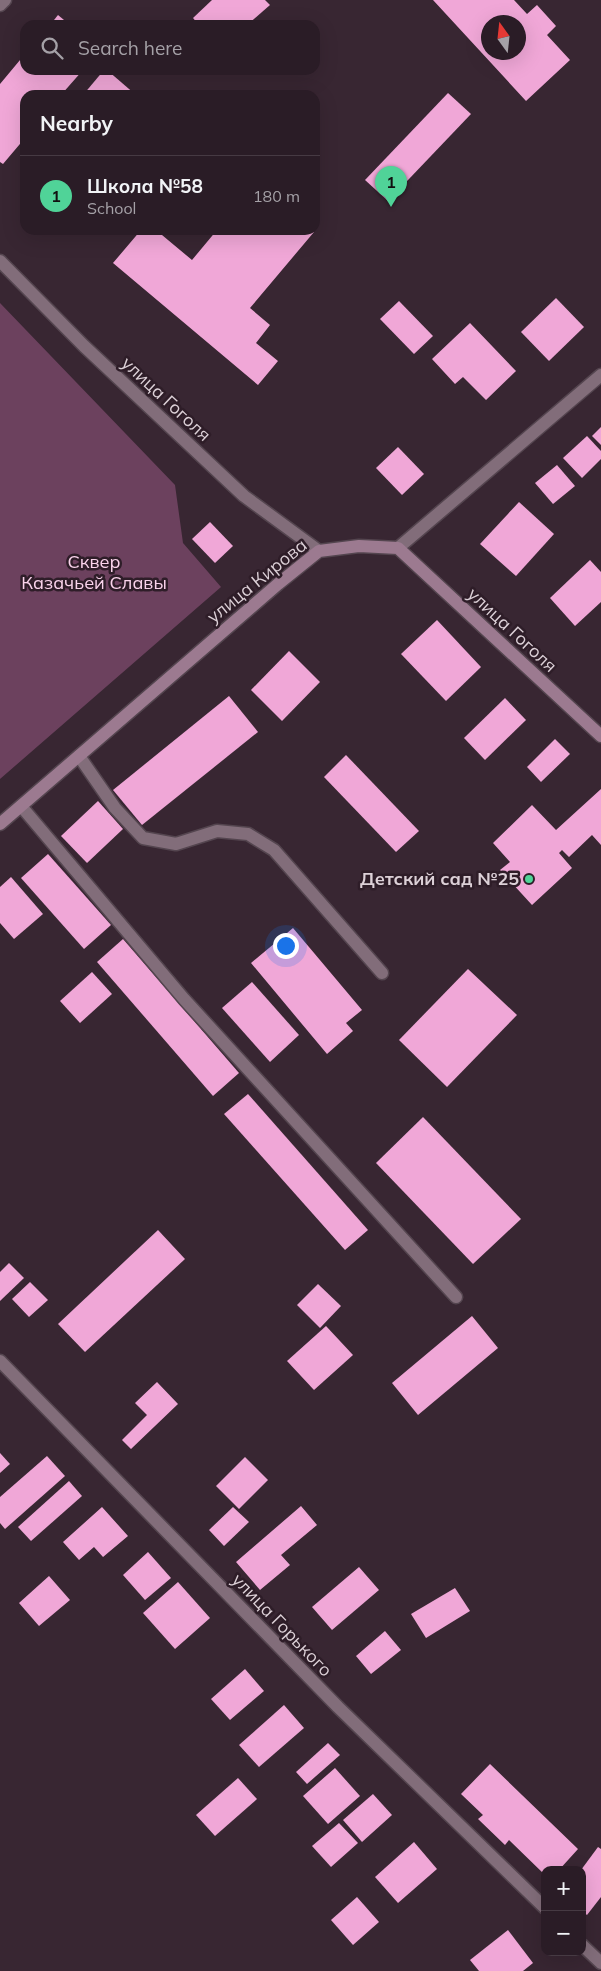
<!DOCTYPE html>
<html lang="en">
<head>
<meta charset="utf-8">
<style>
	:root { --surface:#2a1c26; --page:#362932; --text:#f1f3f6; --muted:#a5a1a7; --line:#463a43; --accent:#50d398 }
	body { margin:0; font-family:Mulish,sans-serif; background:var(--page); color:var(--text) }
	.controls { position:absolute; right:15px; bottom:15px; display:grid; overflow:hidden; border-radius:10px; box-shadow:0 5px 20px #0002 }
	.controls button { width:45px; height:45px; display:grid; place-items:center; padding:0; border:0; border-bottom:1px solid var(--line); background:var(--surface); color:var(--text); font:25px sans-serif }
	.compass { position:absolute; left:481px; top:15px; width:45px; height:45px; border-radius:50%; background:var(--surface); box-shadow:0 5px 20px #0002; rotate:345deg }
	.you { position:absolute; left:285px; top:945px; width:18px; height:18px; margin:-12px; border:4px solid #fff; border-radius:50%; background:#1a73e8; box-shadow:0 0 0 8px #1a73e833 }
	.badge { display:grid; place-items:center; width:32px; height:32px; border-radius:50%; background:var(--accent); color:#111; font-size:16px; font-weight:700 }
	.pin { position:absolute; translate:-50% -41px; filter:drop-shadow(0 1px 2px #0008) }
	.pin::after { content:''; position:absolute; top:26px; width:18px; height:15px; background:inherit; clip-path:polygon(0 0,100% 0,50% 100%) }
	.list { margin:0; padding:0; list-style:none }
	h2 { display:flex; justify-content:space-between; align-items:center; height:65px; margin:0; padding:0 20px; font-size:21px }
	h2 small { font-size:16px; font-weight:400; color:var(--muted) }
	.list li { display:grid; grid-template-columns:32px 1fr auto; gap:15px; align-items:center; box-sizing:border-box; height:80px; padding:0 20px; border-top:1px solid var(--line) }
	.list b { display:block; font-size:19px; white-space:nowrap }
	.list p { margin:0; font-size:16px; white-space:nowrap; color:var(--muted) }
	.list em { font-size:16px; font-style:normal; color:var(--muted) }
	.icon { flex:none; width:28px; height:28px; fill:none; stroke:currentColor; stroke-width:2; stroke-linecap:round; stroke-linejoin:round }
	.map { position:relative; flex:none; width:601px; height:1971px; overflow:hidden }
	.search { position:absolute; background:var(--surface); box-shadow:0 5px 20px #0002; left:20px; top:20px; width:300px; height:55px; display:flex; align-items:center; gap:12px; box-sizing:border-box; padding:0 18px; border-radius:15px; color:var(--muted); font-size:19px }
	.panel { position:absolute; background:var(--surface); box-shadow:0 5px 20px #0002; left:20px; top:90px; width:300px; height:145px; border-radius:15px }
	.map>svg:first-child { display:block }
	.green { fill:#6c415e }
	.building { fill:#f0a7d7; fill-rule:evenodd }
	.lines { fill:none; stroke-linecap:round; stroke-linejoin:round }
	.lane-casing { stroke:#54454f; stroke-width:15 }
	.street-casing { stroke:#54454f; stroke-width:15 }
	.secondary-casing { stroke:#54454f; stroke-width:15 }
	.lane { stroke:#826d7a; stroke-width:12 }
	.street { stroke:#826d7a; stroke-width:12 }
	.secondary { stroke:#9c7a90; stroke-width:12 }
	.poi-dot { fill:#50d398; stroke:#2e1d28; stroke-width:2 }
	.labels { text-anchor:middle; stroke-width:5; stroke-linejoin:round; paint-order:stroke }
	.street-label { font-size:18px; fill:#dcd0d7; stroke:#2e1d28 }
	.park-label { font-size:18px; fill:#fad3eb; stroke:#2e1d28 }
	.poi-label { font-size:18px; font-weight:bold; fill:#dcd0d7; stroke:#2e1d28; text-anchor:end }
</style>
</head>
<body>
<div class="map">
<svg width="601" height="1971" viewBox="0 0 601 1971">
	<rect width="100%" height="100%" fill="#382632"/>
	<path class="green" d="M 0,303 L 175,485 L 183,543 L 221,587 L 0,779 Z"/>
	<g class="building">
		<path d="M 212,0 L 265,0 L 270,5 L 247,25 L 199,25 L 193,18 Z"/>
		<path d="M 433,0 L 514,0 L 527,14 L 537,5 L 556,26 L 547,35 L 570,60 L 526,101 ZM 488,22 L 518,22 L 518,52 L 488,52 Z"/>
		<path d="M 58,15 L 70,25 L 50,25 Z"/>
		<path d="M 25,54 L 25,70 L 83,70 L 61,95 L 25,95 L 25,138 L 3,164 L 0,162 L 0,84 Z"/>
		<path d="M 104,70 L 107,70 L 136,95 L 83,95 Z"/>
		<path d="M 448,93 L 471,114 L 388,201 L 365,180 Z"/>
		<path d="M 141,230 L 156,230 L 192,260 L 217,230 L 312,230 L 314,232 L 250,308 L 270,325 L 256,343 L 278,361 L 258,385 L 113,263 Z"/>
		<path d="M 556,298 L 584,327 L 549,361 L 521,332 Z"/>
		<path d="M 399,301 L 433,336 L 414,354 L 380,319 Z"/>
		<path d="M 470,323 L 516,371 L 486,400 L 463,377 L 455,384 L 432,359 Z"/>
		<path d="M 601,427 L 601,445 L 592,436 Z"/>
		<path d="M 587,436 L 601,451 L 601,459 L 582,478 L 563,458 Z"/>
		<path d="M 398,447 L 424,474 L 402,495 L 376,468 Z"/>
		<path d="M 557,465 L 575,486 L 553,504 L 535,483 Z"/>
		<path d="M 519,502 L 554,534 L 516,576 L 480,544 Z"/>
		<path d="M 210,522 L 233,546 L 215,563 L 192,539 Z"/>
		<path d="M 590,560 L 601,572 L 601,602 L 575,626 L 550,598 Z"/>
		<path d="M 437,620 L 481,667 L 446,701 L 401,654 Z"/>
		<path d="M 289,651 L 320,682 L 282,721 L 251,690 Z"/>
		<path d="M 229,696 L 258,732 L 142,825 L 113,790 Z"/>
		<path d="M 505,698 L 526,720 L 485,760 L 464,738 Z"/>
		<path d="M 555,739 L 570,754 L 541,782 L 527,767 Z"/>
		<path d="M 346,755 L 419,831 L 396,852 L 324,777 Z"/>
		<path d="M 601,789 L 601,845 L 592,835 L 569,857 L 562,850 L 559,853 L 572,868 L 532,905 L 500,870 L 510,862 L 493,843 L 532,805 L 556,830 Z"/>
		<path d="M 98,801 L 123,829 L 87,863 L 61,836 Z"/>
		<path d="M 48,854 L 111,925 L 84,949 L 21,878 Z"/>
		<path d="M 11,877 L 43,914 L 14,939 L 0,923 L 0,887 Z"/>
		<path d="M 293,928 L 362,1010 L 346,1023 L 353,1031 L 327,1054 L 251,963 Z"/>
		<path d="M 123,939 L 239,1073 L 213,1096 L 97,962 Z"/>
		<path d="M 468,969 L 517,1015 L 447,1087 L 399,1040 Z"/>
		<path d="M 92,972 L 112,994 L 80,1023 L 60,1001 Z"/>
		<path d="M 252,982 L 299,1035 L 270,1062 L 222,1008 Z"/>
		<path d="M 248,1094 L 368,1230 L 345,1250 L 224,1114 Z"/>
		<path d="M 423,1117 L 521,1219 L 473,1264 L 376,1163 Z"/>
		<path d="M 158,1230 L 185,1259 L 85,1352 L 58,1324 Z"/>
		<path d="M 9,1263 L 24,1278 L 0,1301 L 0,1272 Z"/>
		<path d="M 30,1282 L 48,1300 L 29,1317 L 12,1299 Z"/>
		<path d="M 318,1284 L 341,1306 L 320,1328 L 297,1305 Z"/>
		<path d="M 472,1316 L 498,1348 L 418,1415 L 392,1383 Z"/>
		<path d="M 326,1326 L 353,1355 L 314,1390 L 287,1361 Z"/>
		<path d="M 157,1382 L 178,1404 L 131,1449 L 122,1440 L 147,1415 L 135,1403 Z"/>
		<path d="M 0,1453 L 10,1464 L 0,1473 Z"/>
		<path d="M 47,1456 L 65,1476 L 5,1529 L 0,1523 L 0,1497 Z"/>
		<path d="M 245,1457 L 268,1480 L 239,1509 L 216,1486 Z"/>
		<path d="M 69,1481 L 82,1496 L 31,1541 L 18,1527 Z"/>
		<path d="M 301,1506 L 317,1525 L 281,1555 L 290,1565 L 260,1590 L 236,1562 Z"/>
		<path d="M 102,1507 L 128,1536 L 103,1557 L 94,1547 L 79,1560 L 63,1542 Z"/>
		<path d="M 233,1507 L 249,1522 L 224,1546 L 209,1530 Z"/>
		<path d="M 148,1552 L 171,1578 L 145,1600 L 123,1575 Z"/>
		<path d="M 359,1567 L 379,1590 L 332,1630 L 312,1607 Z"/>
		<path d="M 49,1576 L 70,1600 L 39,1626 L 19,1603 Z"/>
		<path d="M 178,1582 L 210,1618 L 175,1649 L 143,1613 Z"/>
		<path d="M 455,1588 L 470,1611 L 426,1638 L 411,1614 Z"/>
		<path d="M 385,1631 L 401,1650 L 371,1674 L 356,1656 Z"/>
		<path d="M 245,1669 L 264,1691 L 230,1720 L 211,1699 Z"/>
		<path d="M 284,1705 L 304,1728 L 259,1767 L 239,1745 Z"/>
		<path d="M 328,1743 L 340,1755 L 307,1784 L 296,1772 Z"/>
		<path d="M 490,1764 L 578,1849 L 559,1870 L 545,1870 L 545,1875 L 509,1840 L 505,1845 L 478,1819 L 483,1815 L 461,1794 Z"/>
		<path d="M 335,1768 L 360,1796 L 328,1824 L 303,1796 Z"/>
		<path d="M 238,1778 L 257,1799 L 215,1836 L 196,1815 Z"/>
		<path d="M 373,1794 L 392,1815 L 362,1842 L 343,1820 Z"/>
		<path d="M 339,1823 L 358,1843 L 331,1867 L 312,1846 Z"/>
		<path d="M 414,1842 L 437,1869 L 398,1903 L 375,1877 Z"/>
		<path d="M 598,1847 L 601,1849 L 601,1897 L 587,1915 L 582,1911 L 581,1870 Z"/>
		<path d="M 357,1897 L 379,1922 L 353,1945 L 331,1920 Z"/>
		<path d="M 508,1930 L 533,1963 L 523,1971 L 479,1971 L 470,1960 Z"/>
	</g>
	<g class="lines">
		<defs>
			<g id="lane">
				<path d="M 0,5 L 5,0"/>
				<path d="M 79,756 L 115,808 L 143,838 L 176,844 L 217,831 L 248,834 L 274,850 L 382,973"/>
				<path d="M 21,806 L 184,999 L 456,1297"/>
			</g>
			<g id="street">
				<path d="M 0,261 L 84,346 L 244,496 L 319,551"/>
				<path d="M 398,548 L 601,375"/>
				<path d="M 0,1361 L 338,1707 L 545,1908"/>
				<path d="M 582,1945 L 601,1963"/>
			</g>
			<path id="secondary" d="M 0,824 L 278,584 L 319,551 L 359,546 L 398,548 L 601,736"/>
		</defs>
		<use href="#lane" class="lane-casing"/>
		<use href="#street" class="street-casing"/>
		<use href="#secondary" class="secondary-casing"/>
		<use href="#lane" class="lane"/>
		<use href="#street" class="street"/>
		<use href="#secondary" class="secondary"/>
	</g>
	<circle class="poi-dot" cx="529" cy="879" r="5"/>
	<g class="labels">
		<g class="street-label">
			<text transform="translate(166 399) rotate(43)" y="6">улица Гоголя</text>
			<text transform="translate(257 581) rotate(-39)" y="6">улица Кирова</text>
			<text transform="translate(512 630) rotate(43)" y="6">улица Гоголя</text>
			<text transform="translate(282 1625) rotate(46)" y="6">улица Горького</text>
		</g>
		<g class="park-label">
			<text x="94" y="568">Сквер<tspan x="94" dy="21">Казачьей Славы</tspan></text>
		</g>
		<g class="poi-label">
			<text x="519" y="885">Детский сад №25</text>
		</g>
	</g>
</svg>
<div class="controls">
<button>+</button>
<button>−</button>
</div>
<svg class="compass" viewBox="-18 -18 36 36"><path d="M0-13l5 13h-10z" fill="#e53935"/><path d="M0 13l5-13h-10z" fill="#a5a1a7"/></svg>
<div class="you"></div>
<div class="pin badge" style="left:391px;top:207px">1</div>
<div class="search"><svg class="icon" aria-label="search" viewBox="0 0 24 24"><circle cx="10" cy="10" r="6"/><path d="M15 15l6 6"/></svg>Search here</div>
<section class="panel">
<h2>Nearby<small></small></h2>
<ul class="list">
<li><span class="badge">1</span><div><b>Школа №58</b><p>School</p></div><em>180 m</em></li>
</ul>
</section>
</div>
</body>
</html>
